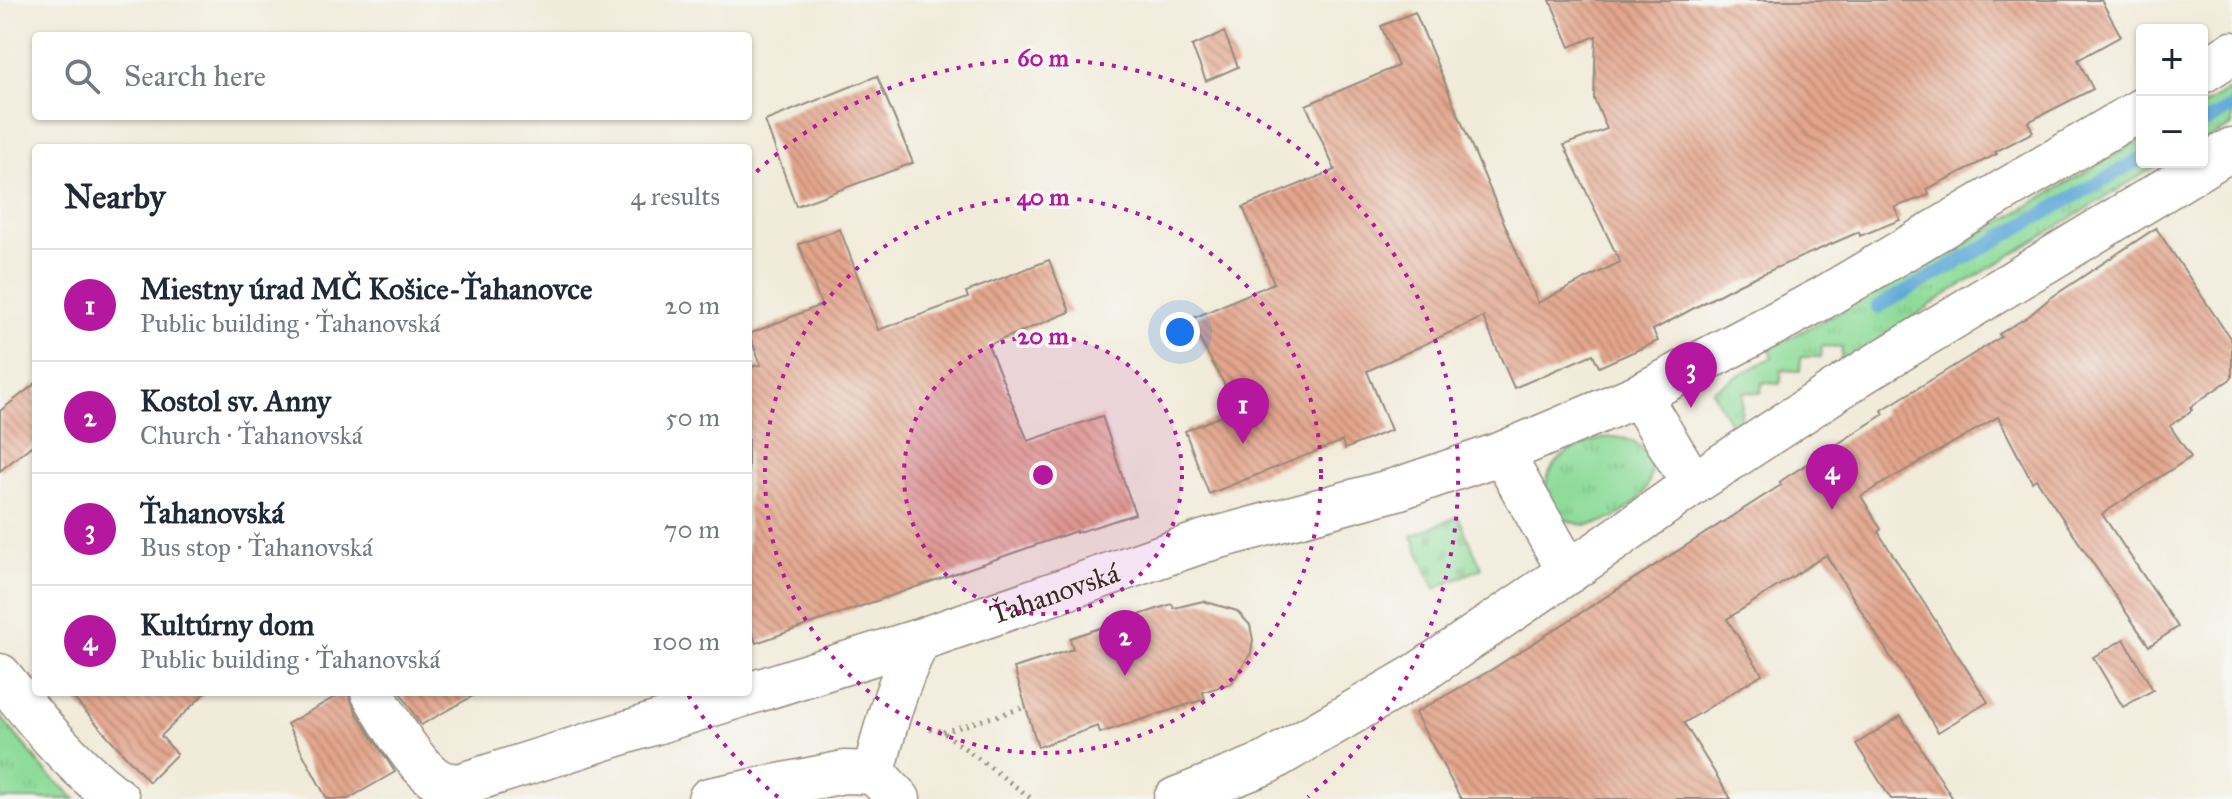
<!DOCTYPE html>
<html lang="en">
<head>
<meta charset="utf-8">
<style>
	:root { --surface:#fff; --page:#f2f2f3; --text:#1f2937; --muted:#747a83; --line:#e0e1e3; --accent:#b5179e }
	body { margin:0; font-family:"IM FELL Great Primer",serif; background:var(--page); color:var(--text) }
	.controls { position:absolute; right:24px; top:24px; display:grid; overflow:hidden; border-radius:8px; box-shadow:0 2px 6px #0004 }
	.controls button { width:72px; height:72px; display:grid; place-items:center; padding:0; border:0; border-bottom:2px solid var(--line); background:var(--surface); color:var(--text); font:40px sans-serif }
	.you { position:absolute; left:1180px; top:332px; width:28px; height:28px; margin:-20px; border:6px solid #fff; border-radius:50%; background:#1a73e8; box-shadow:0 0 0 12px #1a73e833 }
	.badge { display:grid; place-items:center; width:52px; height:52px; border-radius:50%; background:var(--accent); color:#fff; font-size:26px; font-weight:700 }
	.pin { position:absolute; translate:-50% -66px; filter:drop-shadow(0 2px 4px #0008) }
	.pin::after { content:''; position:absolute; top:42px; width:28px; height:24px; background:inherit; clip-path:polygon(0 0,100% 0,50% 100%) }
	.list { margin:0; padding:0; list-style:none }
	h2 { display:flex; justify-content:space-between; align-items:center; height:104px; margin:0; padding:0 32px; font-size:34px }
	h2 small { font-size:26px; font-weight:400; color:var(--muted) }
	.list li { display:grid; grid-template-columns:52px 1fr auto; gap:24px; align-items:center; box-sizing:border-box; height:112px; padding:0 32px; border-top:2px solid var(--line) }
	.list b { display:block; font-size:30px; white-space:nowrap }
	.list p { margin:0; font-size:26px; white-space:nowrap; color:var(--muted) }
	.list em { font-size:26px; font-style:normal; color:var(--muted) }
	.icon { flex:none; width:44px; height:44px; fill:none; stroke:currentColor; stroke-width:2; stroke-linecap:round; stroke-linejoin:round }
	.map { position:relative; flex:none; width:2232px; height:799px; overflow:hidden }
	.search { position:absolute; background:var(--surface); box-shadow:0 2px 6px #0004; left:32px; top:32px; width:720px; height:88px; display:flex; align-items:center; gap:20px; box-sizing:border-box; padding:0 28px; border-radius:8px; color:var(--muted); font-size:30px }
	.panel { position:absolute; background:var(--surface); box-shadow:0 2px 6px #0004; left:32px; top:144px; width:720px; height:552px; border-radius:8px }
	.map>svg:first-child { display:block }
	.grass { fill:url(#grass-tufts); stroke:#64835c; stroke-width:2 }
	.cemetery { fill:url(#cemetery-stones); stroke:#64835c; stroke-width:2 }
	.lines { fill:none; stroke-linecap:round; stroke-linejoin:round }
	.stream { stroke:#5fa8d7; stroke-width:14 }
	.building { fill:url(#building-back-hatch) }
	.street-casing { stroke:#968a7c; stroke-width:45 }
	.path { stroke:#968a7c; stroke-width:5; stroke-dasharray:2 6; stroke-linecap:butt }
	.street { stroke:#fff; stroke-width:42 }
	.ring { fill:none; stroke:#b5179e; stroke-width:4; stroke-dasharray:4 8 }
	.labels { text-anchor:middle; stroke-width:7; stroke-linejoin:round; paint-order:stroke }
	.street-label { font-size:28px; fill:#3b2a1e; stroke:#f6f6f2 }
	.centre { fill:#b5179e; stroke:#f6f6f2; stroke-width:4 }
	.ring-label { font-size:24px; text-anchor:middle; font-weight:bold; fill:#b5179e; stroke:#f6f6f2; stroke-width:7; stroke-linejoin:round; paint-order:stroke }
</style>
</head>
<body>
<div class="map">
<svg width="2232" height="799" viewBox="0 0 2232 799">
	<defs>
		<pattern id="grass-tufts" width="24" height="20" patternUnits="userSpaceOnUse" patternTransform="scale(2)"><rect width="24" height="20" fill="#8edc9a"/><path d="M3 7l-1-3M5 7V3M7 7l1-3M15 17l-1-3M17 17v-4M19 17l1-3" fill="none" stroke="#7bbd84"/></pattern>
		<pattern id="cemetery-stones" width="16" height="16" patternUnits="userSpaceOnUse" patternTransform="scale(2)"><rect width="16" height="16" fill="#8edc9a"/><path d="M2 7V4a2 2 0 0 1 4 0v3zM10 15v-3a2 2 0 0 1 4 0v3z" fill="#7bbd84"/></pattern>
		<pattern id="building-back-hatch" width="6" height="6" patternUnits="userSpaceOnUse" patternTransform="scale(2)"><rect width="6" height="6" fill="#e3a68d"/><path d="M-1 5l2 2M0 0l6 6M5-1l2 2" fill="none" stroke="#b98773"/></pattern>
	</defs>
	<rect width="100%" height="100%" fill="#f6f6f2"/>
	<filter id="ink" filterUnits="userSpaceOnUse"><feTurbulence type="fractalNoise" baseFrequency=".0125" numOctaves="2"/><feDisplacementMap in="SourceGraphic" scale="16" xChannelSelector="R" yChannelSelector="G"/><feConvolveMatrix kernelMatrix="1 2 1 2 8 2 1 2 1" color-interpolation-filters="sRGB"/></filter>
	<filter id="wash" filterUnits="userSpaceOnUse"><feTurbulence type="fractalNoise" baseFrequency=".006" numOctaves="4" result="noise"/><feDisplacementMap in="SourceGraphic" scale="32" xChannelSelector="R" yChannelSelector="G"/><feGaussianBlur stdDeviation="1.8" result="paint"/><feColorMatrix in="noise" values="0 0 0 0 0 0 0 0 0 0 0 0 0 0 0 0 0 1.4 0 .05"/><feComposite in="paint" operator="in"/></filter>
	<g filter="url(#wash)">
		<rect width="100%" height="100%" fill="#f1ebd9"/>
		<g class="grass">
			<path d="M 2232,89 L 2232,126 L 2202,142 L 2202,106 Z"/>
			<path d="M 2142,139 L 2142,162 L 2163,162 L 1944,296 L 1841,366 L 1842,347 L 1822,346 L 1821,357 L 1801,357 L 1800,371 L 1782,370 L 1780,384 L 1762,383 L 1761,393 L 1744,392 L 1739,432 L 1736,434 L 1712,391 L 1772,357 L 1769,349 L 1925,266 Z"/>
			<path d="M 1609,437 C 1644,436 1663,465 1642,495 C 1626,517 1584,537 1560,515 C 1554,510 1550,501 1545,495 C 1546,454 1576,446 1609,437 Z"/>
			<path d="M 0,716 L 47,773 L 76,799 L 0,799 Z"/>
		</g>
		<path class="cemetery" d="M 1458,516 L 1482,568 L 1435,589 L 1412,536 Z"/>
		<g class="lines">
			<g class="stream">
				<path d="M 2202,124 L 2232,107"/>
				<path d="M 1878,307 L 2142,158"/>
			</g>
		</g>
		<g id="blocks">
			<g class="building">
				<path d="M 1550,0 L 2101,0 L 2121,36 L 2078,60 L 2093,89 L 2028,122 L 2033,132 L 1995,152 L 1997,154 L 1927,189 L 1929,195 L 1895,207 L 1900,220 L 1860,236 L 1859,232 L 1739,284 L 1653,330 L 1658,341 L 1599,367 L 1593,354 L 1514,388 L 1483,317 L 1367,371 L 1391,430 L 1345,449 L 1342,441 L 1209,494 L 1185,431 L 1238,409 L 1189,320 L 1274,283 L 1243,207 L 1335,170 L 1306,105 L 1398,66 L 1381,26 L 1415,12 L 1538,303 L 1620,262 L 1564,145 L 1607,129 L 1594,99 L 1596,36 L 1570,47 Z"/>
				<path d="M 1224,32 L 1238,67 L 1206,81 L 1192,46 Z"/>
				<path d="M 877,76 L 913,163 L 796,206 L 765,121 Z"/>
				<path d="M 2156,228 L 2232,341 L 2232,378 L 2190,407 L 2192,410 L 2170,426 L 2191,457 L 2102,514 L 2178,627 L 2149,646 L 2036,479 L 2032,482 L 1998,417 L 1861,496 L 1881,529 L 1878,532 L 1988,702 L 1938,732 L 1826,555 L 1727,619 L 1762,674 L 1684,723 L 1731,799 L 1461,799 L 1415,713 L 1491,670 L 1781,485 L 1779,482 L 1884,414 L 1882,410 L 2001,337 L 1999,334 L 2029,316 L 2049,299 Z"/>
				<path d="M 840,229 L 878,330 L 968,298 L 966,292 L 1049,260 L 1070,312 L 988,345 L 1028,441 L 1102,416 L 1135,514 L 1076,533 L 1076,531 L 756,643 L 748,621 L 748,367 L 761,365 L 749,334 L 821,305 L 799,244 Z"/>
				<path d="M 36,383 L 36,442 L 0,471 L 0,411 Z"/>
				<path d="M 1203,601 L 1237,611 L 1250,625 L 1253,640 L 1251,653 L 1232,683 L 1203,692 L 1205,699 L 1100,733 L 1098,726 L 1038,747 L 1014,668 L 1073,649 L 1070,638 L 1172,604 L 1174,608 Z"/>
				<path d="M 2124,639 L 2153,690 L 2123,707 L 2093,657 Z"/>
				<path d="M 68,692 L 206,692 L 161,736 L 177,754 L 149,782 Z"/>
				<path d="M 344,692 L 348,692 L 357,714 L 395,772 L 348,799 L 327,799 L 287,724 Z"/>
				<path d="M 400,692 L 480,692 L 421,725 Z"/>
				<path d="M 1901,716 L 1953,799 L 1891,799 L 1856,744 Z"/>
			</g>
		</g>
	</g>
	<g filter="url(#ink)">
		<use href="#blocks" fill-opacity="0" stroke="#968a7c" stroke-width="2"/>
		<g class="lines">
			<defs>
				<g id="street">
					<path d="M 2202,72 L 2232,53"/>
					<path d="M 1639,395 L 1693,484"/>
					<path d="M 1502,453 L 1569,572"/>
					<path d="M 0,675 C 35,719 72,765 118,799"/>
					<path d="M 372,692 C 386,716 416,769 440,781 C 446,784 453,784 459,785 L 919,640"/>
					<path id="s1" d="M 874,773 C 886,723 896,686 919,640 L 1205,541 L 1397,489 L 1502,453 L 1639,395 L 1821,299 L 2142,109"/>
					<path d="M 709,799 L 844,772 L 874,773 L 899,799"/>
					<path d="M 1175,799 L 1266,763 L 1415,676 L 1595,554 L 1693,484 L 1864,372 L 2232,149"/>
				</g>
			</defs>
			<use href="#street" class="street-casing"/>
			<g class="path">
				<path d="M 930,729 L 943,732 L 1032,799"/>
				<path d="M 943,732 L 1026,707"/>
			</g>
			<use href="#street" class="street"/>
		</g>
	</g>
	<circle cx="1043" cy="475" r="139" fill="#b5179e" fill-opacity=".12"/>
	<g class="ring">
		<circle cx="1043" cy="475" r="139"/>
		<circle cx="1043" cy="475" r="278"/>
		<path d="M778 797A417 417 0 0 1 687 693M748 180A417 417 0 1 1 1308 797"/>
	</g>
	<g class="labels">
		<g class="street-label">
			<text dy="10" stroke="none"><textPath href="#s1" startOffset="284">Ťahanovská</textPath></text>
		</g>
	</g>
	<circle cx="1043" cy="475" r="12" class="centre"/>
	<g class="ring-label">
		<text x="1043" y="66">60 m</text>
		<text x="1043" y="205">40 m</text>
		<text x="1043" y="344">20 m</text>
	</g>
</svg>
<div class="controls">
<button>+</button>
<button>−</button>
</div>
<div class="you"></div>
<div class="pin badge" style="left:1243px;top:444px">1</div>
<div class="pin badge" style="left:1125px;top:676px">2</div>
<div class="pin badge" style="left:1691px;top:408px">3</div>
<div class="pin badge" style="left:1832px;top:510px">4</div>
<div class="search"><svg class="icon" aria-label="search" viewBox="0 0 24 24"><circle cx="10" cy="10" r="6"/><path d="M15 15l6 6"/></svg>Search here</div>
<section class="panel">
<h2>Nearby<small>4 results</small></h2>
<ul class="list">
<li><span class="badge">1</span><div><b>Miestny úrad MČ Košice-Ťahanovce</b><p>Public building · Ťahanovská</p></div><em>20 m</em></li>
<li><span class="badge">2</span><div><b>Kostol sv. Anny</b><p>Church · Ťahanovská</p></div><em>50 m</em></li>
<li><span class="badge">3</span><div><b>Ťahanovská</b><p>Bus stop · Ťahanovská</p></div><em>70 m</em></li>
<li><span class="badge">4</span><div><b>Kultúrny dom</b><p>Public building · Ťahanovská</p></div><em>100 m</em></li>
</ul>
</section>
</div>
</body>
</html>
